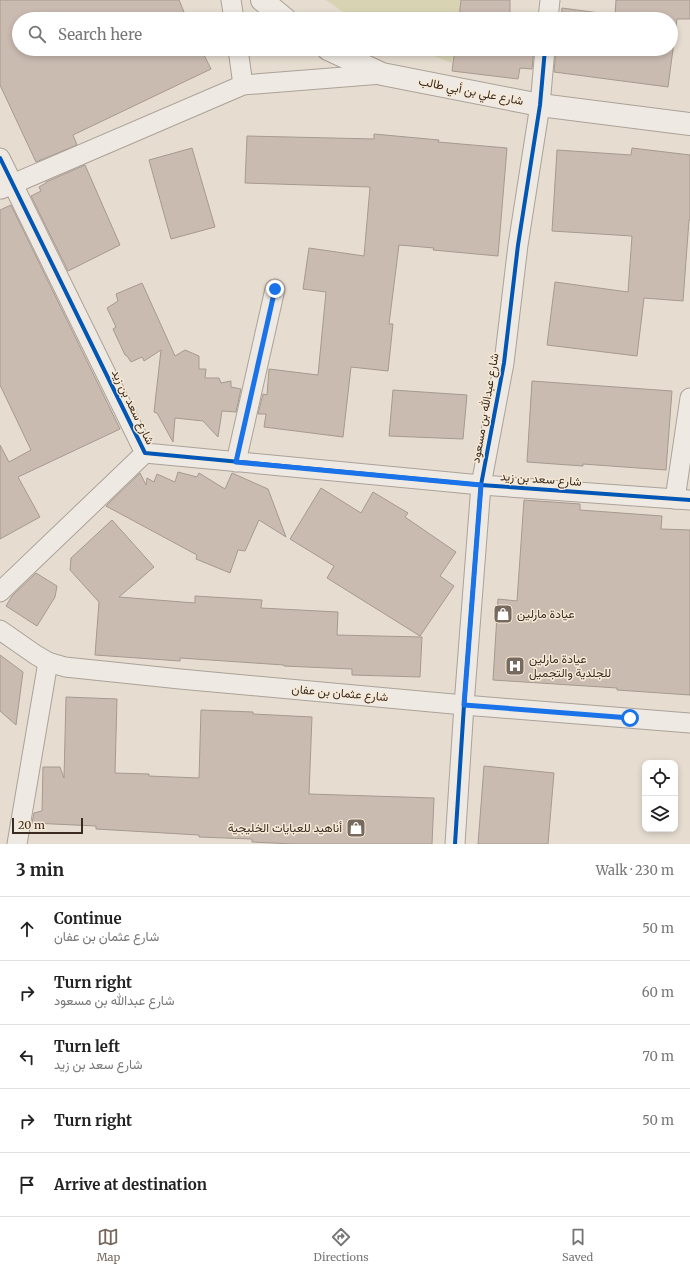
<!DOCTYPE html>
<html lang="en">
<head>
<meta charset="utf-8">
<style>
	:root { --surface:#fff; --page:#f2f2f2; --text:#222; --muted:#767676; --line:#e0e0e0; --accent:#77695e }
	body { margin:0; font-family:Merriweather,Vazirmatn,serif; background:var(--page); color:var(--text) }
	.controls { position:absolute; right:12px; bottom:12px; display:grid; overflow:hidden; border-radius:8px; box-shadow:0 2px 6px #0003 }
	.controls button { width:36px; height:36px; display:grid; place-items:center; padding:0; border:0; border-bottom:1px solid var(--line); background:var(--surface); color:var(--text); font:20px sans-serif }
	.scale { position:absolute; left:12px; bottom:10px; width:71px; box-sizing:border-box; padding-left:4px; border:2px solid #3b2a20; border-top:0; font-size:11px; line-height:14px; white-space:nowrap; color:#3b2a20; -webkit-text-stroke:3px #f6ead7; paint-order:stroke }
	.stop { position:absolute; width:12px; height:12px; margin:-9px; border:3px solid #1a73e8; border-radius:50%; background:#fff }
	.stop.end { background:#1a73e8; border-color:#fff; box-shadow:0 1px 4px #0008 }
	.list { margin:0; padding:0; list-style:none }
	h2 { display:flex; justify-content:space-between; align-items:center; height:52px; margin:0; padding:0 16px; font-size:17px }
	h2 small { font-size:13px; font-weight:400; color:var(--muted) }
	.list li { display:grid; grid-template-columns:26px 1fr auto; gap:12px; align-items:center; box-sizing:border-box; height:64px; padding:0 16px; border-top:1px solid var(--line) }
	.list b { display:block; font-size:15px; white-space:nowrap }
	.list p { margin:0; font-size:13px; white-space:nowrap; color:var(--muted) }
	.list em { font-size:13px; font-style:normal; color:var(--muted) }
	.icon { flex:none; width:22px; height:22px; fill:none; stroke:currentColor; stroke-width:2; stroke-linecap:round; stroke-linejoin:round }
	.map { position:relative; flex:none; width:690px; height:844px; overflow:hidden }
	.search { position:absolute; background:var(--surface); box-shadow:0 2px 6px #0003; left:12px; right:12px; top:12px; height:44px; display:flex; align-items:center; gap:10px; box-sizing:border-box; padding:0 14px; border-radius:22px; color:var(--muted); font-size:15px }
	.sheet { height:372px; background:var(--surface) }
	nav { display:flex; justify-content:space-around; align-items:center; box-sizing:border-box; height:56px; border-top:1px solid var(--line); background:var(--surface); font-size:11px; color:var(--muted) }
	nav a { display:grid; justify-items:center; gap:2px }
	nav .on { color:var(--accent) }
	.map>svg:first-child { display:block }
	.green { fill:#d8d4b3 }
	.building { fill:#cabbb1; stroke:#a6998f }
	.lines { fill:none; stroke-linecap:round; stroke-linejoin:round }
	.minor-casing { stroke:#aba299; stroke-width:21 }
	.tertiary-casing { stroke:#aba299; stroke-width:24 }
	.minor { stroke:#eee9e2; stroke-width:19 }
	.tertiary { stroke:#eee9e2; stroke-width:22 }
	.cycleway-casing { stroke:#f6ead7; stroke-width:6 }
	.cycleway { stroke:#0057b8; stroke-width:4 }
	.route { stroke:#1a73e8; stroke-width:5 }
	.labels { text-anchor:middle; stroke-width:3; stroke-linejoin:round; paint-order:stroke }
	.street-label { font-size:12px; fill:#3b2a20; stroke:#f6ead7 }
	.poi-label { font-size:12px; fill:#3b2a20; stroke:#f6ead7; text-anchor:start }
</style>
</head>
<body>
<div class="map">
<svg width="690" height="844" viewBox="0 0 690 844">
	<rect width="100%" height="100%" fill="#e6ddd0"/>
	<g class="green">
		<path d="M 326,0 L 461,0 L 459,19 L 353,19 Z"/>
		<path d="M 415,49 L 454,49 L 452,63 Z"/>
	</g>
	<g class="building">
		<path d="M 0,0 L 179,0 L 187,19 L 19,19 L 19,49 L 201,49 L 211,69 L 73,135 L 77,145 L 36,162 L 0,85 Z"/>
		<path d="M 461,0 L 510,0 L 510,19 L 459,19 Z"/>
		<path d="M 616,0 L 690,0 L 690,19 L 677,19 L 668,87 L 554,72 L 556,49 L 671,49 L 671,19 L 561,19 L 562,8 L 615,15 Z"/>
		<path d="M 455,49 L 534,49 L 532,69 L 520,68 L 518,79 L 452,71 Z"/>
		<path d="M 374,134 L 439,140 L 438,142 L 507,148 L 498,256 L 433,250 L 434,248 L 399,245 L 389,324 L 393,324 L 388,371 L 351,367 L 343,437 L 264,427 L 266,414 L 258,414 L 263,394 L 267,395 L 269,369 L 318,375 L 326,292 L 303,289 L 309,248 L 364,256 L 370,187 L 245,183 L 247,136 L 374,139 Z"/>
		<path d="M 192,148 L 215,227 L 171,239 L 149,160 Z"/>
		<path d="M 632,148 L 690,155 L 690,220 L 689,220 L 683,301 L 644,298 L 637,356 L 547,345 L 555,282 L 628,292 L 632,236 L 552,231 L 557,150 L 631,155 Z"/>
		<path d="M 85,165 L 120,245 L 68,271 L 31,196 L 41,191 L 39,187 L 46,183 L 46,182 Z"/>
		<path d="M 11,205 L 120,429 L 18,477 L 40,517 L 0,539 L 0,445 L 9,462 L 31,450 L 0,385 L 0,210 Z"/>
		<path d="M 142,283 L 175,356 L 185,350 L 199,356 L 199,369 L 206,369 L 205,378 L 219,378 L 221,383 L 231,381 L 231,387 L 241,389 L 236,412 L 222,411 L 218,437 L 203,421 L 175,418 L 173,442 L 157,413 L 154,412 L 161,350 L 144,361 L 142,357 L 131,362 L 127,356 L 125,355 L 113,329 L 116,327 L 107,308 L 118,301 L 116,294 Z"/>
		<path d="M 532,381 L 672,391 L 666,470 L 583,464 L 583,466 L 527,462 Z"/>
		<path d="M 393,390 L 467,395 L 463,439 L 389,436 Z"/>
		<path d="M 178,472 L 197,477 L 199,473 L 225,489 L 232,473 L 268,489 L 286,537 L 259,520 L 245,551 L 238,550 L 230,573 L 196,559 L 197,555 L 106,506 L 140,473 L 146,485 L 147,478 L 154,482 L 157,474 L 175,482 Z"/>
		<path d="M 321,488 L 361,513 L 373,492 L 408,513 L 405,517 L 456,552 L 440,576 L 454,586 L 420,636 L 327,578 L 334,566 L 290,539 Z"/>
		<path d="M 524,500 L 580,504 L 580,510 L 662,516 L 661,529 L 690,530 L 690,695 L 617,690 L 617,688 L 493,680 L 498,599 L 517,601 Z"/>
		<path d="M 112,520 L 154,567 L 119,597 L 195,603 L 195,596 L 262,600 L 261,608 L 338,612 L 337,635 L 422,637 L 420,677 L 352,675 L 352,669 L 284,666 L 284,665 L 180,658 L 180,661 L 95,655 L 99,602 L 70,570 L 71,558 Z"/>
		<path d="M 36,573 L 57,586 L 55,597 L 37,626 L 6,606 L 12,596 Z"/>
		<path d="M 0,655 L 23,672 L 16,725 L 0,711 Z"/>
		<path d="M 66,697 L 117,699 L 115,773 L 149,774 L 149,776 L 199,778 L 201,710 L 253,712 L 253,714 L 312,717 L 309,794 L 434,798 L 432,844 L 293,844 L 252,842 L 252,839 L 199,837 L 199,835 L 96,829 L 96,826 L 32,823 L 34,813 L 42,811 L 43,767 L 60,767 L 64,778 Z"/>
		<path d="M 484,766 L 554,773 L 548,844 L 478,844 Z"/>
	</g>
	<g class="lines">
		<defs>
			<g id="minor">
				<path d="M 231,0 L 234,19"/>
				<path d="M 548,19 L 550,0"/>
				<path d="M 238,49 L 243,85"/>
				<path d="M 0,158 L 145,453 L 481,485 L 690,500"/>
				<path d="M 1,189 L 243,85 L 382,74"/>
				<path d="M 236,462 L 275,289"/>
				<path d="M 675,499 L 690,398"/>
				<path d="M 0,592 L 145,453"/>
				<path d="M 0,630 L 36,655 L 48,662 L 65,667 L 180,679 L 464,705 L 690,723"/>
				<path d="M 17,844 L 48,662"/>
				<path d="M 455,844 L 464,705 L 481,485 L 504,363 L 518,245 L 540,105 L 545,49"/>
			</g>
			<g id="tertiary">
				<path d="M 262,0 L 285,19"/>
				<path d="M 328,49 L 382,74 L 540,105 L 690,124"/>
			</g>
		</defs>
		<use href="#minor" class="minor-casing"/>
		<use href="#tertiary" class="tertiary-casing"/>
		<use href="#minor" class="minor"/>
		<use href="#tertiary" class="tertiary"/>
		<defs>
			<g id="cycleway">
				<path d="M 0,158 L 145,453 L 481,485 L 690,500"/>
				<path d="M 455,844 L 464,705 L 481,485 L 504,363 L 518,245 L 540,105 L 545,49"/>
			</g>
		</defs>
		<use href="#cycleway" class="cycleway-casing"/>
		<use href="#cycleway" class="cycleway"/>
	</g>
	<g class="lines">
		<path class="route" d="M 275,289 L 236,462 L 481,485 L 464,705 L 630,718"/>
	</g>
	<defs>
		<symbol id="shop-square" viewBox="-11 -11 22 22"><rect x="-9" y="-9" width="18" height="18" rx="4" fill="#77695e" stroke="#f6ead7"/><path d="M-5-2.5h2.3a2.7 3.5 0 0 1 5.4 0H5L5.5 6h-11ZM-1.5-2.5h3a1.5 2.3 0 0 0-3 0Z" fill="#fff"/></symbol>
		<symbol id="hospital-square" viewBox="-11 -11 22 22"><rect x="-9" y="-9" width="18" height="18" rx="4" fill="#77695e" stroke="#f6ead7"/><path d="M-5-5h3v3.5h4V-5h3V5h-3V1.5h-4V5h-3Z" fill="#fff"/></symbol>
	</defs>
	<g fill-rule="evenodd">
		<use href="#shop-square" x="492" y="603" width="22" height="22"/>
		<use href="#hospital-square" x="504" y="655" width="22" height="22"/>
		<use href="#shop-square" x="345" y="817" width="22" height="22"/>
	</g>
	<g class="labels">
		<g class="street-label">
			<text transform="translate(471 91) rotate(11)" y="4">شارع علي بن أبي طالب</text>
			<text transform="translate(133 407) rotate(64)" y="4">شارع سعد بن زيد</text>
			<text transform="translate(485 408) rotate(-80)" y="4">شارع عبدالله بن مسعود</text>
			<text transform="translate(541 479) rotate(4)" y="4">شارع سعد بن زيد</text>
			<text transform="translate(340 693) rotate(5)" y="4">شارع عثمان بن عفان</text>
		</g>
		<g class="poi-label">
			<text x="517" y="618">عيادة مارلين</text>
			<text x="529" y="663">عيادة مارلين<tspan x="529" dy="14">للجلدية والتجميل</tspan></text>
			<text x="342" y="832" text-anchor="end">أناهيد للعبايات الخليجية</text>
		</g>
	</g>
</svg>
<div class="controls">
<button><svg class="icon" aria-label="locate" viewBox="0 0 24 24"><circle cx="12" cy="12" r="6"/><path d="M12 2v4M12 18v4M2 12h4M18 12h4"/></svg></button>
<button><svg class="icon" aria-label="layers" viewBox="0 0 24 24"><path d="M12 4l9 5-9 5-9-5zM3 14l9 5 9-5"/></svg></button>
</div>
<div class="scale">20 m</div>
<div class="stop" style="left:630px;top:718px"></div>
<div class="stop end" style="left:275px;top:289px"></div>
<div class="search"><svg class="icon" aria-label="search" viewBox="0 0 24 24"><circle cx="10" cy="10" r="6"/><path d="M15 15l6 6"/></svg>Search here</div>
</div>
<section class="sheet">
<h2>3 min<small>Walk · 230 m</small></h2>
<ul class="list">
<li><svg class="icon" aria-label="ahead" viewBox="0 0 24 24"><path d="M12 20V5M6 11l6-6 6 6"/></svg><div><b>Continue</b><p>شارع عثمان بن عفان</p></div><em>50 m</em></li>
<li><svg class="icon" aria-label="right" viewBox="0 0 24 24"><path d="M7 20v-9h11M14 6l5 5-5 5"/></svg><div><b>Turn right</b><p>شارع عبدالله بن مسعود</p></div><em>60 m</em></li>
<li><svg class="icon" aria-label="left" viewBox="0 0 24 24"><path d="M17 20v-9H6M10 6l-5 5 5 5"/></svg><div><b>Turn left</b><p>شارع سعد بن زيد</p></div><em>70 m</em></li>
<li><svg class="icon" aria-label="right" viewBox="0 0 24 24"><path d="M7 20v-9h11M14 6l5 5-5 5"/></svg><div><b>Turn right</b></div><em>50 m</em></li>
<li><svg class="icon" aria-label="arrive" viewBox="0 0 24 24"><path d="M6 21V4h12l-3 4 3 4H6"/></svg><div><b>Arrive at destination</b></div></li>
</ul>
</section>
<nav>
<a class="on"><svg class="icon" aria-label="map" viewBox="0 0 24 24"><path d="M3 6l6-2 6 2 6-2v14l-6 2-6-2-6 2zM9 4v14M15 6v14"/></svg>Map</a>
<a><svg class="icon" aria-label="directions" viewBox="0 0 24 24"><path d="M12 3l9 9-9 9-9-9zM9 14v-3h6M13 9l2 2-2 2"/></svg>Directions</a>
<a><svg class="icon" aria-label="saved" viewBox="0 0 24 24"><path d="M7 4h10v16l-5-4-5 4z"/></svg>Saved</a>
</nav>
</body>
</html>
